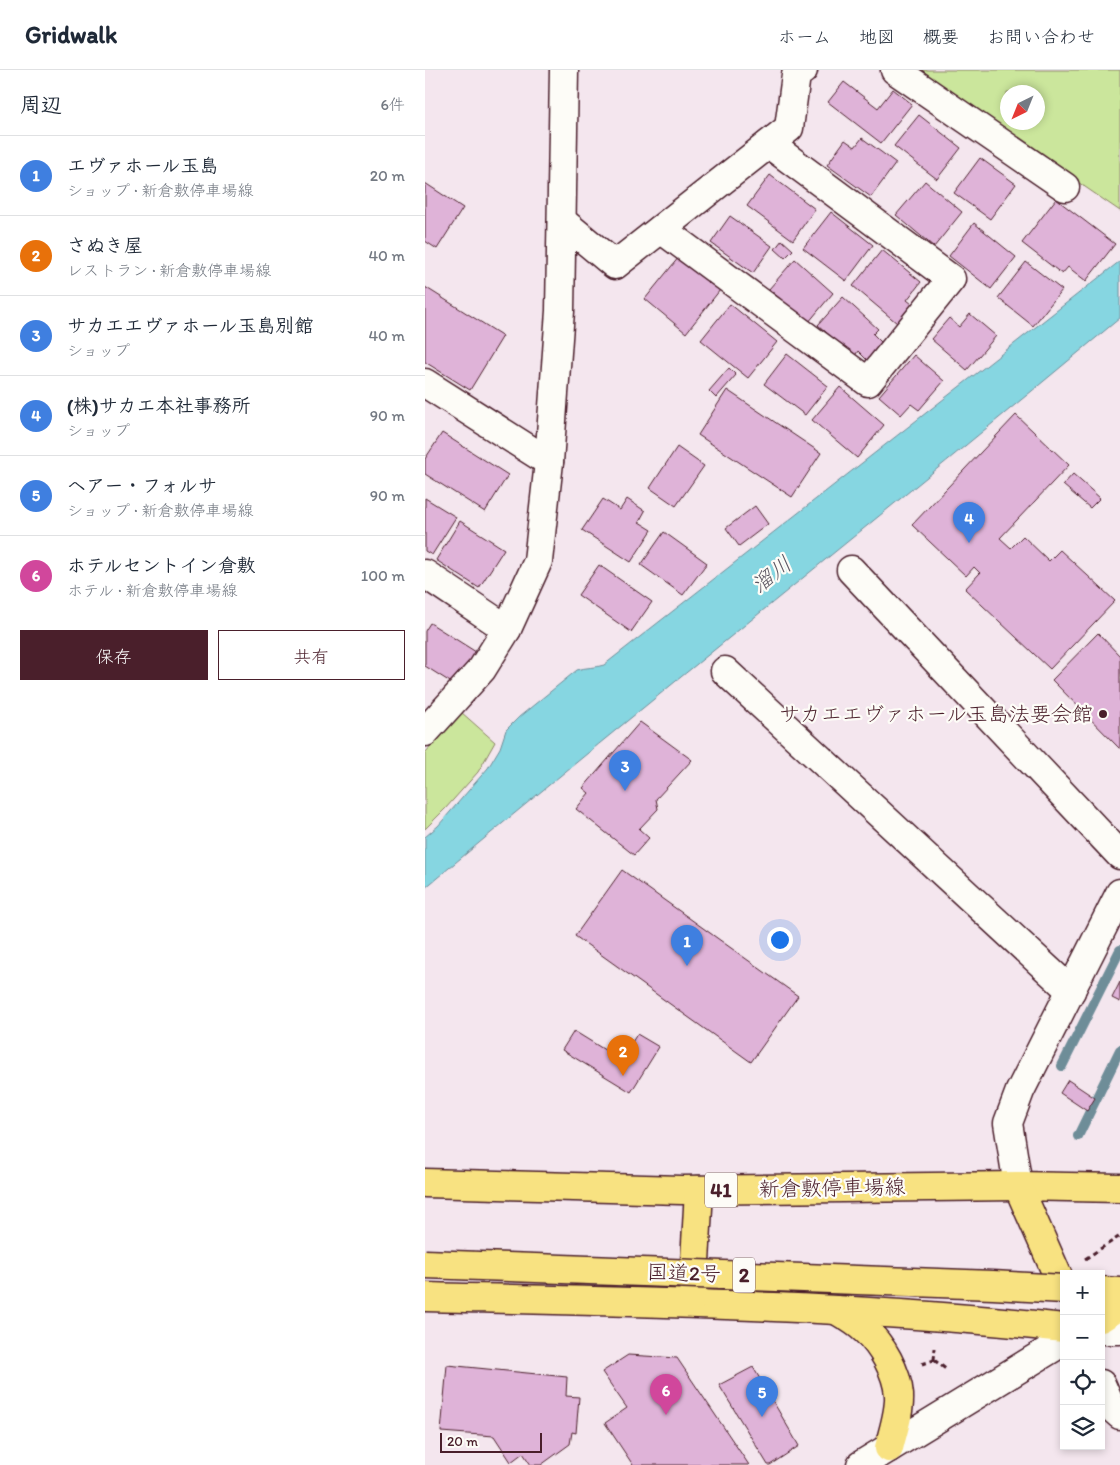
<!DOCTYPE html>
<html lang="ja">
<head>
<meta charset="utf-8">
<style>
	:root { --surface:#fff; --page:#f6f6f7; --text:#1f2937; --muted:#747a83; --line:#e0e1e3; --accent:#4a1f2b }
	body { margin:0; font-family:Itim,"Klee One",sans-serif; background:var(--page); color:var(--text) }
	.controls { position:absolute; right:15px; bottom:15px; display:grid; overflow:hidden; border-radius:0px; box-shadow:0 2px 8px #0003 }
	.controls button { width:45px; height:45px; display:grid; place-items:center; padding:0; border:0; border-bottom:1px solid var(--line); background:var(--surface); color:var(--text); font:25px sans-serif }
	.compass { position:absolute; left:575px; top:15px; width:45px; height:45px; border-radius:50%; background:var(--surface); box-shadow:0 2px 8px #0003; rotate:223deg }
	.scale { position:absolute; left:15px; bottom:12px; width:102px; box-sizing:border-box; padding-left:5px; border:2px solid #4a1f2b; border-top:0; font-size:14px; line-height:18px; white-space:nowrap; color:#4a1f2b; -webkit-text-stroke:4px #fdfcf7; paint-order:stroke }
	.you { position:absolute; left:354px; top:869px; width:18px; height:18px; margin:-12px; border:4px solid #fff; border-radius:50%; background:#1a73e8; box-shadow:0 0 0 8px #1a73e833 }
	.badge { display:grid; place-items:center; width:32px; height:32px; border-radius:50%; background:var(--accent); color:#fff; font-size:16px; font-weight:700 }
	.pin { position:absolute; translate:-50% -41px; filter:drop-shadow(0 1px 2px #0008) }
	.pin::after { content:''; position:absolute; top:26px; width:18px; height:15px; background:inherit; clip-path:polygon(0 0,100% 0,50% 100%) }
	.list { margin:0; padding:0; list-style:none }
	h2 { display:flex; justify-content:space-between; align-items:center; height:65px; margin:0; padding:0 20px; font-size:21px }
	h2 small { font-size:16px; font-weight:400; color:var(--muted) }
	.list li { display:grid; grid-template-columns:32px 1fr auto; gap:15px; align-items:center; box-sizing:border-box; height:80px; padding:0 20px; border-top:1px solid var(--line) }
	.list b { display:block; font-size:19px; white-space:nowrap }
	.list p { margin:0; font-size:16px; white-space:nowrap; color:var(--muted) }
	.list em { font-size:16px; font-style:normal; color:var(--muted) }
	.actions { display:flex; gap:10px; padding:15px 20px }
	.actions a { flex:1; padding:11px 0; border:1px solid var(--accent); border-radius:0px; text-align:center; font-size:18px; color:var(--accent) }
	.actions .main { background:var(--accent); color:#fff }
	.icon { flex:none; width:28px; height:28px; fill:none; stroke:currentColor; stroke-width:2; stroke-linecap:round; stroke-linejoin:round }
	.map { position:relative; flex:none; width:695px; height:1395px; overflow:hidden }
	header { display:flex; align-items:center; gap:30px; box-sizing:border-box; height:70px; padding:0 25px; background:var(--surface); border-bottom:1px solid var(--line) }
	header strong { font-size:24px }
	nav { display:flex; gap:28px; margin-inline-start:auto; font-size:18px }
	main { display:flex }
	aside { flex:1; background:var(--surface) }
	.map>svg:first-child { display:block }
	.green { fill:#cbe69c; stroke:#8a8264; fill-rule:evenodd }
	.water { fill:#86d6e1; stroke:#6e8d98 }
	.lines { fill:none; stroke-linecap:round; stroke-linejoin:round }
	.stream { stroke:#6e8d98; stroke-width:10 }
	.building { fill:#dfb3d8; stroke:#4a1f2b }
	.minor-casing { stroke:#4a1f2b; stroke-width:31 }
	.major-casing { stroke:#4a1f2b; stroke-width:31 }
	.highway-casing { stroke:#4a1f2b; stroke-width:31 }
	.path { stroke:#4a1f2b; stroke-width:3; stroke-dasharray:5 4; stroke-linecap:butt }
	.minor { stroke:#fdfcf7; stroke-width:28 }
	.major { stroke:#f8e281; stroke-width:28 }
	.highway { stroke:#f8e281; stroke-width:28 }
	.highway-bridge-casing { stroke:#4a1f2b; stroke-width:31; stroke-linecap:butt }
	.highway-bridge { stroke:#f8e281; stroke-width:28 }
	.poi-dot { fill:#4a1f2b; stroke:#fdfcf7; stroke-width:2 }
	.labels { text-anchor:middle; stroke-width:4.5; stroke-linejoin:round; paint-order:stroke }
	.shield { fill:#fdfcf7; stroke:#806168; stroke-width:1 }
	.shield-label { font-size:20px; font-weight:bold; fill:#4a1f2b }
	.poi-label { font-size:21px; fill:#4a1f2b; stroke:#fdfcf7; text-anchor:end }
	.street-label { font-size:21px; fill:#4a1f2b; stroke:#fdfcf7 }
	.water-label { font-size:22px; font-style:italic; fill:#5c5662; stroke:#fdfcf7 }
</style>
</head>
<body>
<header>
<strong>Gridwalk</strong>
<nav><a>ホーム</a><a>地図</a><a>概要</a><a>お問い合わせ</a></nav>
</header>
<main>
<aside>
<h2>周辺<small>6件</small></h2>
<ul class="list">
<li><span class="badge" style="background:#3f7fe0">1</span><div><b>エヴァホール玉島</b><p>ショップ · 新倉敷停車場線</p></div><em>20 m</em></li>
<li><span class="badge" style="background:#e8710a">2</span><div><b>さぬき屋</b><p>レストラン · 新倉敷停車場線</p></div><em>40 m</em></li>
<li><span class="badge" style="background:#3f7fe0">3</span><div><b>サカエエヴァホール玉島別館</b><p>ショップ</p></div><em>40 m</em></li>
<li><span class="badge" style="background:#3f7fe0">4</span><div><b>(株)サカエ本社事務所</b><p>ショップ</p></div><em>90 m</em></li>
<li><span class="badge" style="background:#3f7fe0">5</span><div><b>ヘアー・フォルサ</b><p>ショップ · 新倉敷停車場線</p></div><em>90 m</em></li>
<li><span class="badge" style="background:#d1479c">6</span><div><b>ホテルセントイン倉敷</b><p>ホテル · 新倉敷停車場線</p></div><em>100 m</em></li>
</ul>
<div class="actions"><a class="main">保存</a><a>共有</a></div>
</aside>
<div class="map">
<svg width="695" height="1395" viewBox="0 0 695 1395">
	<rect width="100%" height="100%" fill="#f4e6ee"/>
	<filter id="ink" filterUnits="userSpaceOnUse"><feTurbulence type="fractalNoise" baseFrequency=".02" numOctaves="2"/><feDisplacementMap in="SourceGraphic" scale="10" xChannelSelector="R" yChannelSelector="G"/><feConvolveMatrix kernelMatrix="1 2 1 2 8 2 1 2 1" color-interpolation-filters="sRGB"/></filter>
	<g filter="url(#ink)">
		<g class="green">
			<path d="M 490,0 L 695,0 L 695,141 ZM 582,22 L 612,22 L 612,52 L 582,52 Z"/>
			<path d="M 36,642 L 70,672 L 53,702 L 20,739 L 0,759 L 0,683 Z"/>
		</g>
		<path class="water" d="M 695,191 L 695,248 C 465,440 230,625 0,818 L 0,767 L 13,756 L 63,698 L 75,678 L 81,660 L 94,647 L 152,600 C 161,597 170,598 179,595 Z"/>
		<g class="lines">
			<g class="stream">
				<path d="M 637,996 L 695,880"/>
				<path d="M 653,1066 L 695,980"/>
			</g>
		</g>
		<g class="building">
			<path d="M 419,12 L 453,38 L 468,19 L 487,34 L 456,73 L 403,32 Z"/>
			<path d="M 494,45 L 536,78 L 512,109 L 469,76 Z"/>
			<path d="M 437,68 L 471,93 L 446,127 L 402,95 L 420,70 L 430,77 Z"/>
			<path d="M 555,88 L 591,114 L 565,149 L 529,123 Z"/>
			<path d="M 345,105 L 390,139 L 368,170 L 322,136 Z"/>
			<path d="M 500,111 L 537,142 L 509,177 L 471,145 Z"/>
			<path d="M 0,113 L 38,138 L 12,179 L 0,171 Z"/>
			<path d="M 631,129 L 690,174 L 661,211 L 643,197 L 637,204 L 597,173 Z"/>
			<path d="M 406,142 L 448,175 L 421,211 L 378,178 Z"/>
			<path d="M 305,146 L 347,176 L 328,203 L 286,173 Z"/>
			<path d="M 549,153 L 591,187 L 566,219 L 524,186 Z"/>
			<path d="M 357,170 L 368,180 L 360,188 L 350,179 Z"/>
			<path d="M 457,180 L 496,212 L 482,230 L 487,234 L 472,253 L 428,216 Z"/>
			<path d="M 254,187 L 295,220 L 261,263 L 220,229 Z"/>
			<path d="M 370,189 L 408,223 L 383,253 L 344,219 Z"/>
			<path d="M 601,192 L 637,220 L 608,256 L 573,228 Z"/>
			<path d="M 0,217 L 78,266 L 45,320 L 0,292 Z"/>
			<path d="M 418,227 L 453,259 L 448,264 L 458,274 L 443,291 L 433,281 L 429,287 L 393,255 Z"/>
			<path d="M 305,234 L 352,272 L 323,308 L 276,270 Z"/>
			<path d="M 545,244 L 571,266 L 542,300 L 506,269 L 524,248 L 534,257 Z"/>
			<path d="M 362,284 L 403,316 L 380,345 L 339,314 Z"/>
			<path d="M 489,285 L 519,311 L 494,340 L 486,334 L 476,345 L 454,326 Z"/>
			<path d="M 304,298 L 311,305 L 291,328 L 284,321 Z"/>
			<path d="M 415,317 L 459,355 L 432,388 L 387,350 Z"/>
			<path d="M 302,320 L 396,383 L 367,427 L 273,365 Z"/>
			<path d="M 591,345 L 644,395 L 575,468 L 586,478 L 598,466 L 624,491 L 635,480 L 690,531 L 625,599 L 540,519 L 555,503 L 549,497 L 541,506 L 487,455 Z"/>
			<path d="M 17,363 L 83,405 L 60,442 L 0,404 L 0,389 Z"/>
			<path d="M 252,377 L 279,396 L 251,436 L 225,418 Z"/>
			<path d="M 648,404 L 675,428 L 665,438 L 638,415 Z"/>
			<path d="M 0,428 L 31,447 L 7,485 L 0,481 Z"/>
			<path d="M 178,429 L 195,440 L 202,429 L 220,441 L 214,452 L 227,460 L 206,492 L 157,460 Z"/>
			<path d="M 330,436 L 343,454 L 314,476 L 301,458 Z"/>
			<path d="M 35,451 L 79,479 L 54,518 L 11,490 Z"/>
			<path d="M 239,462 L 282,493 L 258,525 L 216,495 Z"/>
			<path d="M 174,495 L 227,532 L 206,562 L 153,525 Z"/>
			<path d="M 5,553 L 51,582 L 30,615 L 0,596 L 0,561 Z"/>
			<path d="M 673,563 L 695,586 L 695,679 L 627,610 Z"/>
			<path d="M 215,652 L 267,690 L 231,729 L 233,739 L 214,759 L 224,768 L 209,785 L 151,739 L 164,723 L 158,718 Z"/>
			<path d="M 197,800 L 373,926 L 326,992 L 150,866 Z"/>
			<path d="M 695,912 L 695,932 L 687,928 Z"/>
			<path d="M 149,961 L 196,990 L 212,964 L 234,977 L 206,1022 L 137,980 Z"/>
			<path d="M 643,1010 L 670,1028 L 662,1041 L 635,1023 Z"/>
			<path d="M 203,1285 L 252,1288 L 324,1395 L 208,1395 L 180,1353 L 202,1338 L 177,1302 Z"/>
			<path d="M 22,1295 L 142,1307 L 141,1326 L 154,1327 L 151,1363 L 147,1362 L 145,1374 L 116,1395 L 106,1395 L 98,1383 L 86,1392 L 69,1366 L 16,1362 Z"/>
			<path d="M 328,1297 L 374,1376 L 345,1395 L 343,1395 L 294,1315 Z"/>
		</g>
		<g class="lines">
			<defs>
				<g id="minor">
					<path d="M 470,0 L 640,117"/>
					<path d="M 137,151 L 190,195 L 364,58 L 371,5 L 378,0"/>
					<path d="M 236,159 L 443,312 L 526,209 L 344,74"/>
					<path d="M 0,313 L 124,392"/>
					<path d="M 426,500 L 695,785"/>
					<path d="M 0,504 L 82,559 L 113,491 L 124,392 L 135,241 L 139,0"/>
					<path d="M 300,601 L 646,921"/>
					<path d="M 0,662 L 57,599 L 82,559"/>
					<path d="M 593,1116 L 583,1053 L 595,1021 L 695,823"/>
					<path d="M 676,1260 L 695,1260"/>
					<path d="M 676,1314 L 686,1337 L 695,1345"/>
					<path d="M 436,1395 L 639,1271"/>
				</g>
				<g id="major">
					<path d="M 0,1113 L 256,1120 L 593,1116 L 695,1118"/>
					<path d="M 593,1116 L 639,1220"/>
					<path d="M 0,1227 C 213,1232 427,1235 639,1258"/>
					<path d="M 268,1228 L 274,1120"/>
					<path d="M 411,1240 C 421,1246 432,1252 440,1260 C 457,1275 472,1302 474,1325 C 475,1342 468,1361 464,1378"/>
					<path d="M 676,1248 L 695,1236"/>
				</g>
				<path id="highway" d="M 676,1221 L 695,1222"/>
			</defs>
			<use href="#minor" class="minor-casing"/>
			<use href="#major" class="major-casing"/>
			<use href="#highway" class="highway-casing"/>
			<g class="path">
				<path d="M 660,1189 L 695,1166"/>
				<path d="M 509,1290 L 510,1278"/>
				<path d="M 509,1290 L 522,1300"/>
				<path d="M 497,1294 L 509,1290"/>
			</g>
			<use href="#minor" class="minor"/>
			<use href="#major" class="major"/>
			<use href="#highway" class="highway"/>
			<defs>
				<path id="highway-bridge" d="M 0,1194 L 568,1215 L 639,1219"/>
			</defs>
			<use href="#highway-bridge" class="highway-bridge-casing"/>
			<use href="#highway-bridge" class="highway-bridge"/>
		</g>
	</g>
	<circle class="poi-dot" cx="678" cy="644" r="5"/>
	<g class="labels">
		<g class="shield">
			<rect x="280" y="1102.5" width="32" height="35" rx="4"/>
			<rect x="308" y="1187.5" width="22" height="35" rx="4"/>
		</g>
		<g class="shield-label">
			<text x="296" y="1127">41</text>
			<text x="319" y="1212">2</text>
		</g>
		<g class="poi-label">
			<text x="668" y="651">サカエエヴァホール玉島法要会館</text>
		</g>
		<g class="street-label">
			<text transform="translate(407 1118) rotate(-1)" y="7">新倉敷停車場線</text>
			<text transform="translate(259 1203) rotate(2)" y="7">国道2号</text>
		</g>
		<g class="water-label">
			<text transform="translate(346 504) rotate(-38)" y="8">溜川</text>
		</g>
	</g>
</svg>
<div class="controls">
<button>+</button>
<button>−</button>
<button><svg class="icon" aria-label="locate" viewBox="0 0 24 24"><circle cx="12" cy="12" r="6"/><path d="M12 2v4M12 18v4M2 12h4M18 12h4"/></svg></button>
<button><svg class="icon" aria-label="layers" viewBox="0 0 24 24"><path d="M12 4l9 5-9 5-9-5zM3 14l9 5 9-5"/></svg></button>
</div>
<svg class="compass" viewBox="-18 -18 36 36"><path d="M0-13l5 13h-10z" fill="#e53935"/><path d="M0 13l5-13h-10z" fill="#747a83"/></svg>
<div class="scale">20 m</div>
<div class="you"></div>
<div class="pin badge" style="left:262px;top:896px;background:#3f7fe0">1</div>
<div class="pin badge" style="left:198px;top:1006px;background:#e8710a">2</div>
<div class="pin badge" style="left:200px;top:721px;background:#3f7fe0">3</div>
<div class="pin badge" style="left:544px;top:473px;background:#3f7fe0">4</div>
<div class="pin badge" style="left:337px;top:1347px;background:#3f7fe0">5</div>
<div class="pin badge" style="left:241px;top:1345px;background:#d1479c">6</div>
</div>
</main>
</body>
</html>
